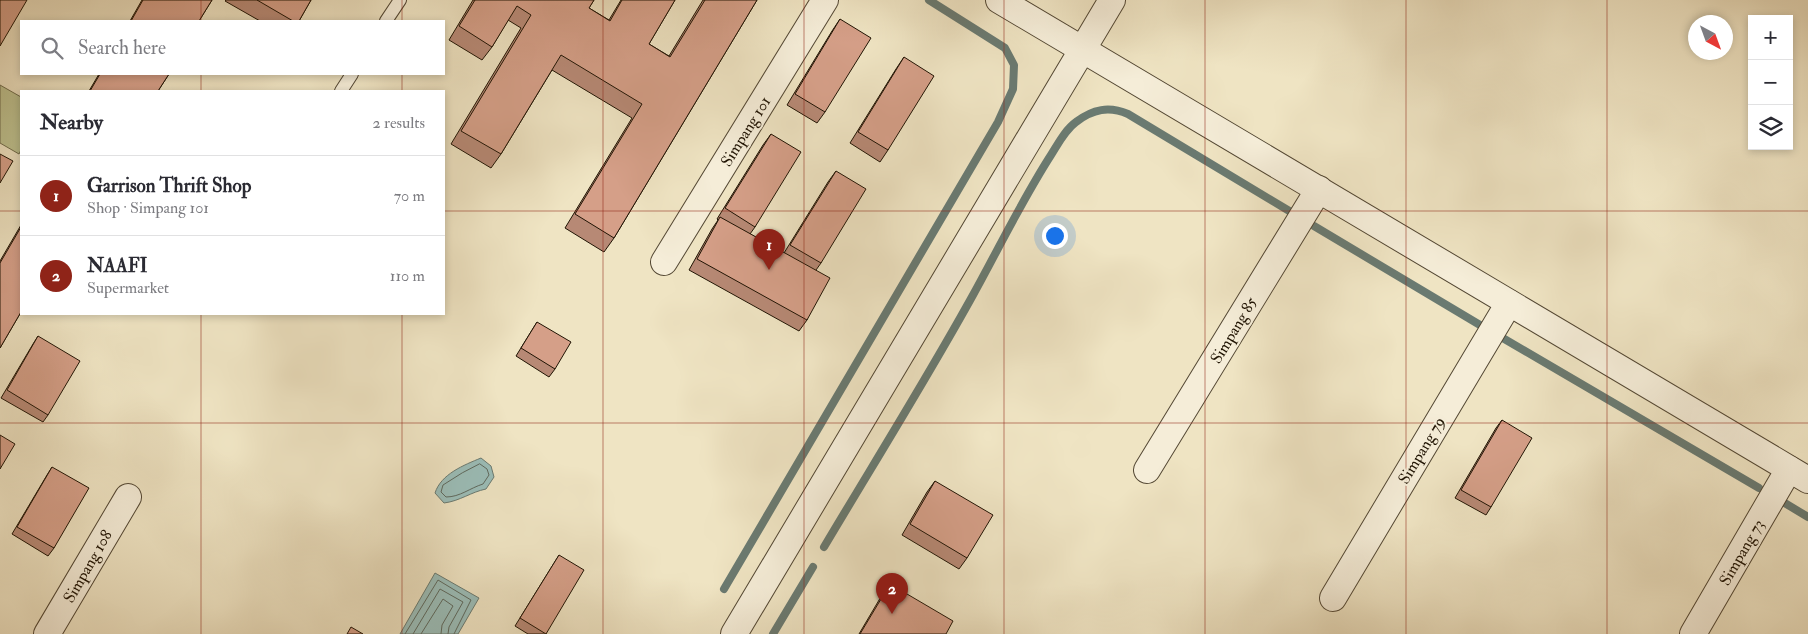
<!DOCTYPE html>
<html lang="en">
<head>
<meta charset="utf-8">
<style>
	:root { --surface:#fff; --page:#f2f2f3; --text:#2b2b33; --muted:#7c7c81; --line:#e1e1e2; --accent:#8f2418 }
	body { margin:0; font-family:"IM FELL Double Pica",serif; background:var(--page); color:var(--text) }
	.controls { position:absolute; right:15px; top:15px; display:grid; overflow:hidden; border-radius:0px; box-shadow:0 2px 8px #0003 }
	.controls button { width:45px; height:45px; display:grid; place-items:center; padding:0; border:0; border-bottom:1px solid var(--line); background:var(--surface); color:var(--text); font:25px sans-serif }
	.compass { position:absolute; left:1688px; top:15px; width:45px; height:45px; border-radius:50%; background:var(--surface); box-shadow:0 2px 8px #0003; rotate:139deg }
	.you { position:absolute; left:1054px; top:235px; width:18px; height:18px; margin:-12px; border:4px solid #fff; border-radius:50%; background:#1a73e8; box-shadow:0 0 0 8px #1a73e833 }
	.badge { display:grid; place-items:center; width:32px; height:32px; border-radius:50%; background:var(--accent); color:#fff; font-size:16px; font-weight:700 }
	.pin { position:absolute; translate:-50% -41px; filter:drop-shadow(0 1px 2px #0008) }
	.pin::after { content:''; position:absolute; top:26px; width:18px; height:15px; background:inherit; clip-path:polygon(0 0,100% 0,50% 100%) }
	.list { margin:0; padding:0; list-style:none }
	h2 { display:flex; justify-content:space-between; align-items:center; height:65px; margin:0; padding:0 20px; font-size:21px }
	h2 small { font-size:16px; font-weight:400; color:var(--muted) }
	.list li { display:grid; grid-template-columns:32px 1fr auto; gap:15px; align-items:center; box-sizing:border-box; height:80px; padding:0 20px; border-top:1px solid var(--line) }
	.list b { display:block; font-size:19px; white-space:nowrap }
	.list p { margin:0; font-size:16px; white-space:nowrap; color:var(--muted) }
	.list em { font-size:16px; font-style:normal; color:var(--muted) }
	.icon { flex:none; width:28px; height:28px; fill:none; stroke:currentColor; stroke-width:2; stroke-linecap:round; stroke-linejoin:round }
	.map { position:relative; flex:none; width:1808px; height:634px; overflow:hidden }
	.search { position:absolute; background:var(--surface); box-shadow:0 2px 8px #0003; left:20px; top:20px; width:425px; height:55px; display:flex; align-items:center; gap:12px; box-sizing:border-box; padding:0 18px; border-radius:0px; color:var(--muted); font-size:19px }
	.panel { position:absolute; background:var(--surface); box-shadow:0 2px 8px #0003; left:20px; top:90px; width:425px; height:225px; border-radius:0px }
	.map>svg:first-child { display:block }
	.green { fill:#bec290; stroke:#6f6b4a }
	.water { fill:#9bbeb9; stroke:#6a7a71 }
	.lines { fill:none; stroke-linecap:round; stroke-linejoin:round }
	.shore { stroke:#5e695e; stroke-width:1 }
	.stream { stroke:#6a7a71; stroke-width:8 }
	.service-casing { stroke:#544834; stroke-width:14 }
	.minor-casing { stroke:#544834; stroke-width:28 }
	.service { stroke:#f5edd8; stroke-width:12 }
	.minor { stroke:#f5edd8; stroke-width:26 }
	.wall { fill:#b78975; stroke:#201404 }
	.building { fill:#d59f88; stroke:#201404 }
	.grid { fill:none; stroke:#8f2418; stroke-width:1; stroke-opacity:0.55 }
	.labels { text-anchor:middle; stroke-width:4; stroke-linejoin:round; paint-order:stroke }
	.street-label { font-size:16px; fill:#201404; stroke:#f5edd8 }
</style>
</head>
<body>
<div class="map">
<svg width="1808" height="634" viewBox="0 0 1808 634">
	<rect width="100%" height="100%" fill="#efe4c3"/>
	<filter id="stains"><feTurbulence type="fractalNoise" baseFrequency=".004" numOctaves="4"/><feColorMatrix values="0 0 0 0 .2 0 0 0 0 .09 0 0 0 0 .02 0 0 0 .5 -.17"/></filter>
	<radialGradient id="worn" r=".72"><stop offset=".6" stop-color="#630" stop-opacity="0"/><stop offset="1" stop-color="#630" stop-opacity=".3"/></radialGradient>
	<path class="green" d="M 0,85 L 21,97 L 21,150 L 19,154 L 0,143 Z"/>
	<g class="water">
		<path d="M 481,458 L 491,466 L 494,477 L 486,489 C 471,492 460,501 444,503 L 435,493 C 441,474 464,465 481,458 Z"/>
		<path d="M 435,573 L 479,598 L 458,634 L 400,634 Z"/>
	</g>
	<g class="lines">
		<g class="shore">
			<path d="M 480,464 L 487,469 L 489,475 L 483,484 C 470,488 460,497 446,497 L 441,492 L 443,485 L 462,473 Z"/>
			<path d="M 405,634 L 438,580 L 471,600 L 454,634"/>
			<path d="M 413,634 L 440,589 L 463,602 L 449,627 L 448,634"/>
			<path d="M 421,634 L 443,599 L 453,606 L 442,625 L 441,634"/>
		</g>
		<g class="stream">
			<path d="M 1314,226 L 1480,325"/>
			<path d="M 1501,337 L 1759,488"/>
			<path d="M 1783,502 L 1808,517"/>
			<path d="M 824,547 C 874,463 926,380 973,295 C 999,248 1022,200 1051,155 C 1058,144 1065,130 1076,122 C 1093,109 1109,106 1128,114 L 1291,212"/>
			<path d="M 724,589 L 998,122 L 1013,89 L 1014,65 L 1005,48 L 929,0"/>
			<path d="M 773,634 L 813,567"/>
		</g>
		<defs>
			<g id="service">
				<path d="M 386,21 L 400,0"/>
				<path d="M 341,91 L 352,74"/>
			</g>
			<g id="minor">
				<path d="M 999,0 L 1808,480"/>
				<path d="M 664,262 L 825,0"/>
				<path d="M 1147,470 L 1319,189"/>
				<path d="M 1333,598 L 1509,303"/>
				<path d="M 47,634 L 128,497"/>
				<path d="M 734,634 L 1112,0"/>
				<path d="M 1693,634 L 1789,469"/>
			</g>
		</defs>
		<use href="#service" class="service-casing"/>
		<use href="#minor" class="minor-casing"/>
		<use href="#service" class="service"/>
		<use href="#minor" class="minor"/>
	</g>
	<g class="wall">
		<path d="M 142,0 L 212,0 L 199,21 L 130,21 Z"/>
		<path d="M 226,0 L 311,0 L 299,21 L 260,21 L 225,1 Z"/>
		<path d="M 473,0 L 594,0 L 589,8 L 609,20 L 621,0 L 675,0 L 649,44 L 669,56 L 703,0 L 757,0 L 614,238 L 604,252 L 565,228 L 632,118 L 552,70 L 501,154 L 491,168 L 451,144 L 521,28 L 508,20 L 492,47 L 482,60 L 449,40 Z"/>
		<path d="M 840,19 L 825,112 L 817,123 L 787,105 L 832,31 Z"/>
		<path d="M 904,57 L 888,150 L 880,162 L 850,143 L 896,69 Z"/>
		<path d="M 99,74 L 169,74 L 158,91 L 89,91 Z"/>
		<path d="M 771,134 L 755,227 L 750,234 L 784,253 L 828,182 L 836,171 L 821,263 L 816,270 L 807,320 L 799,331 L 689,270 L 712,229 L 718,220 L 717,219 L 763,145 Z"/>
		<path d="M 21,225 L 21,312 L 0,348 L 0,261 Z"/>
		<path d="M 537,322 L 555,369 L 549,377 L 516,356 Z"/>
		<path d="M 38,336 L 48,415 L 43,422 L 1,398 L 33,344 Z"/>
		<path d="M 1502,420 L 1491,507 L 1486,515 L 1455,498 L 1496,428 Z"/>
		<path d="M 52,467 L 54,548 L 48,556 L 12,534 L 47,475 Z"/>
		<path d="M 935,481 L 967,558 L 959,569 L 902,535 L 927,492 Z"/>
		<path d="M 559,555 L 546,634 L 528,634 L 515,626 Z"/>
		<path d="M 890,584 L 946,634 L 859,634 L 882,595 Z"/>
	</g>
	<g class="building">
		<path d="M 0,0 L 27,0 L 0,46 Z"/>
		<path d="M 143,0 L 212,0 L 199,21 L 131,21 Z"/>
		<path d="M 257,0 L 311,0 L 299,21 L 293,21 Z"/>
		<path d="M 475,0 L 594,0 L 589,8 L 610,21 L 622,0 L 675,0 L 649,44 L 670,57 L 705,0 L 757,0 L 614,238 L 575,214 L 642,104 L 561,55 L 501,154 L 461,131 L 531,15 L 517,6 L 492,47 L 459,26 Z"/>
		<path d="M 840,19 L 871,38 L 825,112 L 795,94 Z"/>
		<path d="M 904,57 L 934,76 L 888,150 L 858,132 Z"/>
		<path d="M 100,74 L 169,74 L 158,91 L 90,91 Z"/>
		<path d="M 771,134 L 801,152 L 755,227 L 725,208 Z"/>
		<path d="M 0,154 L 13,161 L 0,183 Z"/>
		<path d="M 836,171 L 866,189 L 821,263 L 790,245 Z"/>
		<path d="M 720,217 L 830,278 L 807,320 L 697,259 Z"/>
		<path d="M 21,227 L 21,312 L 0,348 L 0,263 Z"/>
		<path d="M 537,322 L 571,342 L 555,369 L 521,348 Z"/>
		<path d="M 38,336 L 80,361 L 48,415 L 7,390 Z"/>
		<path d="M 1502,420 L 1532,438 L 1491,507 L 1461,490 Z"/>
		<path d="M 0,435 L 15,444 L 0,469 Z"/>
		<path d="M 52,467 L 89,488 L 54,548 L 17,527 Z"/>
		<path d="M 935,481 L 993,515 L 967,558 L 910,524 Z"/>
		<path d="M 559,555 L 584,570 L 546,634 L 520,618 Z"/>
		<path d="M 890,584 L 953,621 L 946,634 L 860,634 Z"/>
		<path d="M 351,627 L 363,634 L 347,634 Z"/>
	</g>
	<path class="grid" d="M 201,0 L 201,21M 402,0 L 402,21M 603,0 L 603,634M 804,0 L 804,634M 1004,0 L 1004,634M 1205,0 L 1205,634M 1406,0 L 1406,634M 1607,0 L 1607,634M 201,74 L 201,91M 402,74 L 402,91M 0,211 L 21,211M 444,211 L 1808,211M 201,314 L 201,634M 402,314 L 402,634M 0,423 L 1808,423"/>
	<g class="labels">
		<g class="street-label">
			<text transform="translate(745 131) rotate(-58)" y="6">Simpang 101</text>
			<text transform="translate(1233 330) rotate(-59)" y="6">Simpang 85</text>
			<text transform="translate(1421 450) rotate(-59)" y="6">Simpang 79</text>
			<text transform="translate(1741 552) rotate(-60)" y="6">Simpang 73</text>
			<text transform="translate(87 566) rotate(-60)" y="6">Simpang 108</text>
		</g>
	</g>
	<rect width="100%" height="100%" filter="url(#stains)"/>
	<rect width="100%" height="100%" fill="url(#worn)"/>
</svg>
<div class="controls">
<button>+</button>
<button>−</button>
<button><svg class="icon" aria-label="layers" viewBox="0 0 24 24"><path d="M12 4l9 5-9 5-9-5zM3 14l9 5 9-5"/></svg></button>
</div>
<svg class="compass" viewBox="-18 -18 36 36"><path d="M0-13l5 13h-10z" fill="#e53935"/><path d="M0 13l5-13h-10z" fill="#7c7c81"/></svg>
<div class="you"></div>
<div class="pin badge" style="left:769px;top:270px">1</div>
<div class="pin badge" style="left:892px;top:614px">2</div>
<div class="search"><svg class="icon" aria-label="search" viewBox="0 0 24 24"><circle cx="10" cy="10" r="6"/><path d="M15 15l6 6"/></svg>Search here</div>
<section class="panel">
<h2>Nearby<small>2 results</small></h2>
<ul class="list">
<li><span class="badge">1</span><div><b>Garrison Thrift Shop</b><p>Shop · Simpang 101</p></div><em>70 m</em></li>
<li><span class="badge">2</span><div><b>NAAFI</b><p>Supermarket</p></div><em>110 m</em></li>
</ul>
</section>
</div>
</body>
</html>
